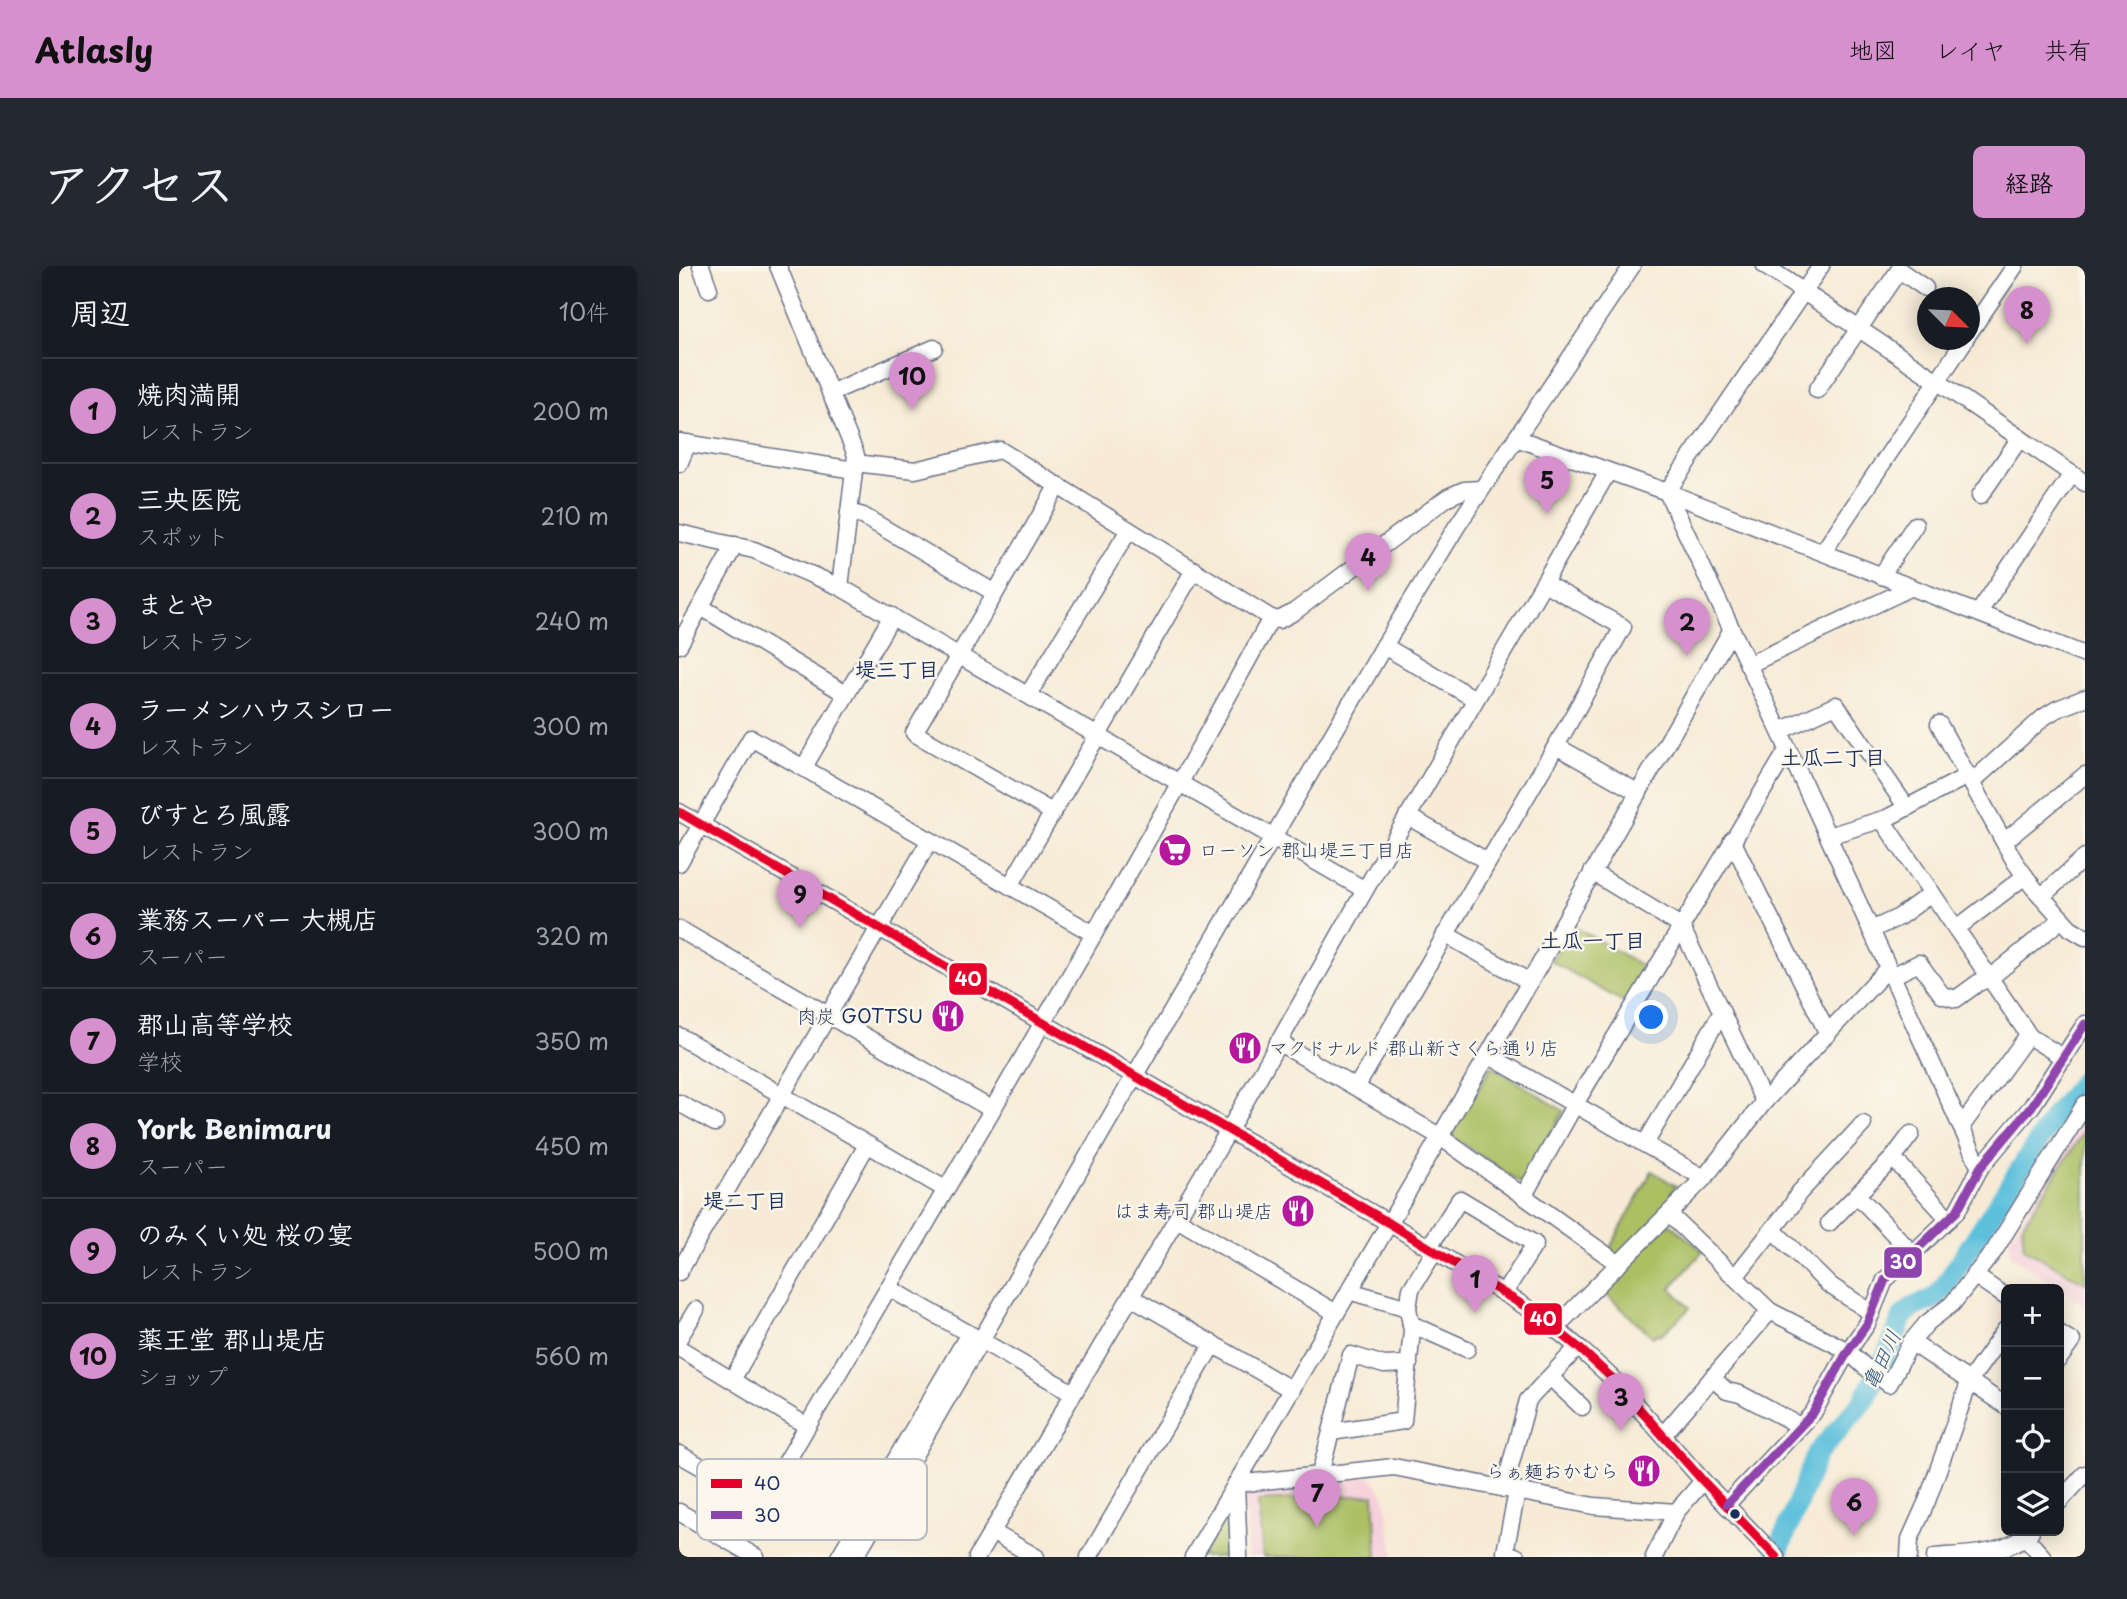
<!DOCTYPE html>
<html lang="ja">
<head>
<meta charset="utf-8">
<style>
	:root { --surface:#171b24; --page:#242831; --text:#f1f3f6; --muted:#9ea1a6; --line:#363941; --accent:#d690ce }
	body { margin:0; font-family:"Playpen Sans","Klee One",sans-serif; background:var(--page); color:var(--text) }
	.controls { position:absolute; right:21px; bottom:21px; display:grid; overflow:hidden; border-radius:10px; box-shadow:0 4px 18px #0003 }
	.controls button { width:63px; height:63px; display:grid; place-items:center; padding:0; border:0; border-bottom:2px solid var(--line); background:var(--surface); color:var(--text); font:35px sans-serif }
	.compass { position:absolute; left:1238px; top:21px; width:63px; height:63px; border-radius:50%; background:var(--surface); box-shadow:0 4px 18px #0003; rotate:114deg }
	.you { position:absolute; left:973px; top:752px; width:24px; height:24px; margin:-18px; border:5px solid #fff; border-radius:50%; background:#1a73e8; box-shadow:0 0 0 10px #1a73e833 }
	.badge { display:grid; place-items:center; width:46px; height:46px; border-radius:50%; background:var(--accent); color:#111; font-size:23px; font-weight:700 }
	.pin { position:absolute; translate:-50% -58px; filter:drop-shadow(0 2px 4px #0008) }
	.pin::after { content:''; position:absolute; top:37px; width:24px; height:21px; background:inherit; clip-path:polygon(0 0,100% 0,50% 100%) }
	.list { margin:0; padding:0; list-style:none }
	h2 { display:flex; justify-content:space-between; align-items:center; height:91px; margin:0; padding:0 28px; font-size:30px }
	h2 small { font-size:23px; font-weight:400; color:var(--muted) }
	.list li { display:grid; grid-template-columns:46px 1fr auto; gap:21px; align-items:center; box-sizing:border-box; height:105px; padding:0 28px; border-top:2px solid var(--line) }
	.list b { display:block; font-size:26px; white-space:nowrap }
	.list p { margin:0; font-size:23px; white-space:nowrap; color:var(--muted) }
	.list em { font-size:23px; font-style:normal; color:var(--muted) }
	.icon { flex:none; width:38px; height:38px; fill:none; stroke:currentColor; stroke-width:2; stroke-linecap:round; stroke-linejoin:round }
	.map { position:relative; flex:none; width:1406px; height:1291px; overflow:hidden; border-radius:10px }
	header { display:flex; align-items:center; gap:42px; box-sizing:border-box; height:98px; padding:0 35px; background:var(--accent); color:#111 }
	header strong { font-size:33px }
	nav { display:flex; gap:38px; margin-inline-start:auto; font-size:24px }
	.intro { display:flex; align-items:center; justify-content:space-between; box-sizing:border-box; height:168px; padding:0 42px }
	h1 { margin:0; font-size:49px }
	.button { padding:18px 32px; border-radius:10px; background:var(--accent); color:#111; font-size:24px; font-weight:700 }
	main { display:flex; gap:42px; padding:0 42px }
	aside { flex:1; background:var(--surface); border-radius:10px; box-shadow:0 4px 18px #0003 }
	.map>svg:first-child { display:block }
	.built { fill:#f5cfda }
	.green { fill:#acbf63; stroke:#647760; stroke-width:2 }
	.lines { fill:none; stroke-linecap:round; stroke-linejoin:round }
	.river { stroke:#5dc0db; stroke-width:21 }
	.minor-casing { stroke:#687188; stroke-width:19 }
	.minor { stroke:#fff; stroke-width:16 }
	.bus-1-casing { stroke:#fbf7ec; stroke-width:14 }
	.bus-2-casing { stroke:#fbf7ec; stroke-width:14 }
	.bus-1 { stroke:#e4002b; stroke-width:9 }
	.bus-2 { stroke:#8e44ad; stroke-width:9 }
	.bus-dot { fill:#1b2f5e; stroke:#fbf7ec; stroke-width:2.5 }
	.labels { text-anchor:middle; stroke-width:5; stroke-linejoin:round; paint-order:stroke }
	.poi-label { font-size:19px; fill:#1b2f5e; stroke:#fbf7ec; text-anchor:end }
	.neighbourhood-label { font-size:21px; font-weight:bold; fill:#1b2f5e; stroke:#fbf7ec }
	.water-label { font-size:21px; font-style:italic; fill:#2f5a84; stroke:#fbf7ec }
	.key { fill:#fbf7ec; stroke:#b8bbc1; stroke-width:2 }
	.key-label { font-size:19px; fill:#1b2f5e }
	.line-badge { stroke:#fbf7ec; stroke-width:2.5 }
	.badge-label { font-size:19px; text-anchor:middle; font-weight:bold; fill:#fff }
</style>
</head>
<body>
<header>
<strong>Atlasly</strong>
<nav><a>地図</a><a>レイヤ</a><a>共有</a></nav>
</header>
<div class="intro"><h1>アクセス</h1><a class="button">経路</a></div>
<main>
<aside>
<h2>周辺<small>10件</small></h2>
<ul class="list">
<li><span class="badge">1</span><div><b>焼肉満開</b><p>レストラン</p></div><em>200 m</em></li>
<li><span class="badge">2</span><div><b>三央医院</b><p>スポット</p></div><em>210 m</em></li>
<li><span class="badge">3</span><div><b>まとや</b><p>レストラン</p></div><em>240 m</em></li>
<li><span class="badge">4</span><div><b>ラーメンハウスシロー</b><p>レストラン</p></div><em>300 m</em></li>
<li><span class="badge">5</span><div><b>びすとろ風露</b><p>レストラン</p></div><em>300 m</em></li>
<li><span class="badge">6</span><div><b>業務スーパー 大槻店</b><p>スーパー</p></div><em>320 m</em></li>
<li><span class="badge">7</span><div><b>郡山高等学校</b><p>学校</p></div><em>350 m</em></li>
<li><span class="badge">8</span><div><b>York Benimaru</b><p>スーパー</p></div><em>450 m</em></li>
<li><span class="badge">9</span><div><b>のみくい処 桜の宴</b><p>レストラン</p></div><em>500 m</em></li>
<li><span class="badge">10</span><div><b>薬王堂 郡山堤店</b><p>ショップ</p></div><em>560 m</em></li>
</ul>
</aside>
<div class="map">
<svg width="1406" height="1291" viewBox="0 0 1406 1291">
	<rect width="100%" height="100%" fill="#fbf7ec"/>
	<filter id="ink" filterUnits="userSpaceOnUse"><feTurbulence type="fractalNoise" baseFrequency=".0143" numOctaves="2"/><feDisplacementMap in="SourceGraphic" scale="14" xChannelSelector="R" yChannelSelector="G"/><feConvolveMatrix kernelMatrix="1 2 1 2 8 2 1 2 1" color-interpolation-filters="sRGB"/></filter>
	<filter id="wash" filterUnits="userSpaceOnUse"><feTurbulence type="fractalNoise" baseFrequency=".00686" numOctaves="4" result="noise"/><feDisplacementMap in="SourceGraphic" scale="28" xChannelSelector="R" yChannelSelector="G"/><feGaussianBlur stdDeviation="1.57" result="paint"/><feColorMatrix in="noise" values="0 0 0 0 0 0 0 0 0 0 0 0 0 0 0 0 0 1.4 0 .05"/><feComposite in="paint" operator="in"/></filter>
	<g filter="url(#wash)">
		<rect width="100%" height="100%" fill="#f7ebd6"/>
		<g class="built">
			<path d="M 1406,851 L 1406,1040 L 1332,989 L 1331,972 Z"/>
			<path d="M 692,1210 L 706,1231 L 715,1291 L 568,1291 L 565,1227 L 569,1224 Z"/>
		</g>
		<g class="green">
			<path d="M 893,659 L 968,703 L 948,738 L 872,695 Z"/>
			<path d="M 813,800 L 885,845 L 843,918 L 771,869 Z"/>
			<path d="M 1406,864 L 1406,1017 L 1345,982 L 1343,960 Z"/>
			<path d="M 973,905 L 997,920 L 993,925 L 999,931 L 939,990 L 930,984 Z"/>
			<path d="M 990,957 L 1024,985 L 992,1022 L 1011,1042 L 982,1069 L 980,1067 L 974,1071 L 921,1023 Z"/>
			<path d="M 695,1229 L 698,1291 L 584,1291 L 579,1235 Z"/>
			<path d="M 552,1239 L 555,1291 L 522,1291 Z"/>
		</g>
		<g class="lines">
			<path class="river" d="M 1097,1291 L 1138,1188 L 1185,1134 L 1211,1082 L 1224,1050 L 1234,1041 L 1254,1033 L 1263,1024 L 1375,851 L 1406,812"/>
		</g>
	</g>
	<g filter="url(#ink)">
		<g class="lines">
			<defs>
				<g id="minor">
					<path d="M 22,0 L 30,23"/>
					<path d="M 99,0 L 177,189 L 161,321"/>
					<path d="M 1086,0 L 1258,115 L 1406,217"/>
					<path d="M 1142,0 L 988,226 L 1109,483 L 1301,902"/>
					<path d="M 1290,67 L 1336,0"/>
					<path d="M 1138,124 L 1220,4 L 1246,22"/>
					<path d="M 151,127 L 255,82"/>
					<path d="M 837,172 L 988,226 L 1406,389"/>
					<path d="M 0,176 L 175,204"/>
					<path d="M 176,197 L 236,204 L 321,184 L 592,352"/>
					<path d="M 0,198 L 9,177"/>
					<path d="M 1301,230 L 1341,172"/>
					<path d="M 170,246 L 184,250 L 316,327"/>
					<path d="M 0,267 L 75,284 L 161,321 L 686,624"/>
					<path d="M 1144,286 L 1286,74"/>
					<path d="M 1202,310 L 1236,259"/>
					<path d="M 22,341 L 167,428"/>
					<path d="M 1300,346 L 1393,208"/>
					<path d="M 0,379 L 56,279"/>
					<path d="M 705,380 L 796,433"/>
					<path d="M 1069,399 L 1231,322"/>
					<path d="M 349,429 L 450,264"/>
					<path d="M 1260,458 L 1336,596 L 1354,621 L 1391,662 L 1406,671"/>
					<path d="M 1101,465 L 1157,439 L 1228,542"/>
					<path d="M 877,480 L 960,527"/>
					<path d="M 125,501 L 213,350"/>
					<path d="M 1294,515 L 1365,451 L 1378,443 L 1406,432"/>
					<path d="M 0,546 L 710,957 L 855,1046 L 899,1081 L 934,1113 L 1024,1215 L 1097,1291"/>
					<path d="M 373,546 L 235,467 L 379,219"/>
					<path d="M 728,550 L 808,595"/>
					<path d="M 1203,554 L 1351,771 L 1385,792"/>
					<path d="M 1149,570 L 1208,552 L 1290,509"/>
					<path d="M 1053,574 L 1149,768"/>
					<path d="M 1326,575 L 1406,509"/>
					<path d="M 0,597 L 72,472 L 415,668"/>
					<path d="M 913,606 L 1002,660 L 1085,836"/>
					<path d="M 331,620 L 515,304"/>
					<path d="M 1363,630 L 1406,591"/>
					<path d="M 0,663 L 312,843"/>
					<path d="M 1277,663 L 1346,610"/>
					<path d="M 1192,664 L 1220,651 L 1253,627"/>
					<path d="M 766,668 L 851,716"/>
					<path d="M 1213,710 L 1240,697 L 1263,729 L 1277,733 L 1299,717 L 1311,712 L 1383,653"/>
					<path d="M 0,770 L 266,923"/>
					<path d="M 599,776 L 760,870 L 940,998"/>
					<path d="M 809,789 L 1025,912"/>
					<path d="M 678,820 L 877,480 L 944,361 L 865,317"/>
					<path d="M 0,837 L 36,857"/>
					<path d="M 1282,861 L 1349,769"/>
					<path d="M 966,878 L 1043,746"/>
					<path d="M 1214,892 L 1270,953"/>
					<path d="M 845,929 L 896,838 L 1109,483"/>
					<path d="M 1178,929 L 1234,988"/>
					<path d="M 991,949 L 1091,1045 L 1169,1085 L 1185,1100 L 1210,1118 L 1232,1076 L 1248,1057 L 1273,1038 L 1315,985 L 1406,838"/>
					<path d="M 498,953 L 657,1047"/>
					<path d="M 1150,957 L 1214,892 L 1232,868"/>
					<path d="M 1094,964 L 1149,1018 L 1193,1047"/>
					<path d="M 750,981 L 781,933 L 856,978 L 825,1027"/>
					<path d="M 0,1006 L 251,574"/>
					<path d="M 1295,1009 L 1327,1031"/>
					<path d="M 1056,1011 L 1113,939 L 1119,928 L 1184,858"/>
					<path d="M 210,1022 L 394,1127"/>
					<path d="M 670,1025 L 729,1042"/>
					<path d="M 452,1031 L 613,1124"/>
					<path d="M 732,1058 L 788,1083"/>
					<path d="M 876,1062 L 1025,912 L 1085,836 L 1209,702"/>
					<path d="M 1380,1067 L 1393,1075 L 1380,1093"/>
					<path d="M 0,1072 L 17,1044"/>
					<path d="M 1232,1076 L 1327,1140"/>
					<path d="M 0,1082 L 128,1160"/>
					<path d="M 871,1111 L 903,1141"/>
					<path d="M 1033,1112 L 1048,1125 L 1061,1128 L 1121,1160"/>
					<path d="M 53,1114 L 188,879"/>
					<path d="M 652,1166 L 724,1155 L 733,1064 L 729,1042 L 732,1023 L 756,985"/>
					<path d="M 984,1169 L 1091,1045"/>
					<path d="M 0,1188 L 84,1236 C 255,943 429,651 592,352 L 600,354 L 615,346 L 769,231 L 785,224 L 802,223"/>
					<path d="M 641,1208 L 672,1089 L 705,1099 L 730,1098"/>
					<path d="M 557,1218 L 715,1201 L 915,1240 L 997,1246"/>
					<path d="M 557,1218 L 560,1291"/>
					<path d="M 825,1223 L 849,1134 L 899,1081"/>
					<path d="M 838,1226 L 826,1286 L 838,1291"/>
					<path d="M 1380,1236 L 1406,1208"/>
					<path d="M 1048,1238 L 1134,1147 L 1169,1085 L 1188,1058 L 1206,1014 L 1278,945 L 1301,902 L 1353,840 L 1406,758"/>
					<path d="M 0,1246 L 77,1291"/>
					<path d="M 313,1266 L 357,1291"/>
					<path d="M 1346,1271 L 1364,1291"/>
					<path d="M 50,1275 L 76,1232"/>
					<path d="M 160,1291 L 285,1076"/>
					<path d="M 176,1291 L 705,380 L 778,260 L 953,0"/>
					<path d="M 298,1291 L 550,864 L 686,624 L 929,206"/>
					<path d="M 410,1291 L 534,1078"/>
					<path d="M 514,1291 L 809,789 L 1052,365"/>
					<path d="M 975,1291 L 997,1246 L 1024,1215"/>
					<path d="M 1230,1291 L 1231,1273 L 1248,1235 L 1291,1114 L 1327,1063"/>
					<path d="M 1256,1291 C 1290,1288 1327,1290 1352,1265"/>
				</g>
			</defs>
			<use href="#minor" class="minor-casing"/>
			<use href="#minor" class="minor"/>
			<defs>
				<path id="bus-1" d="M 0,546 L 710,957 L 855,1046 L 899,1081 L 934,1113 L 1024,1215 L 1097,1291"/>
				<path id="bus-2" d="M 1048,1238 L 1134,1147 L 1169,1085 L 1188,1058 L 1206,1014 L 1278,945 L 1301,902 L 1353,840 L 1406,758"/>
			</defs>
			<use href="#bus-1" class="bus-1-casing"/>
			<use href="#bus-2" class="bus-2-casing"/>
			<use href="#bus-1" class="bus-1"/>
			<use href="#bus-2" class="bus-2"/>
		</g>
	</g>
	<defs>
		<symbol id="supermarket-disc" viewBox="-11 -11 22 22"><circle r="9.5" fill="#b5179e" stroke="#fbf7ec"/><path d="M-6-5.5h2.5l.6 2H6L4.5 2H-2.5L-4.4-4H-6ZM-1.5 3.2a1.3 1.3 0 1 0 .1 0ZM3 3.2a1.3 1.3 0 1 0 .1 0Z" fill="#fff"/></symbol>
		<symbol id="restaurant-disc" viewBox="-11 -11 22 22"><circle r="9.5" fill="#b5179e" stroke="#fbf7ec"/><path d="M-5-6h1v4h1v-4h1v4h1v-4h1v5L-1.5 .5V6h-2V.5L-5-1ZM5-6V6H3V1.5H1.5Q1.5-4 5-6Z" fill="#fff"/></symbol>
	</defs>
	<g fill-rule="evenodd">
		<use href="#supermarket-disc" x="477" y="565" width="38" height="38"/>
		<use href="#restaurant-disc" x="250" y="731" width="38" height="38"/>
		<use href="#restaurant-disc" x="547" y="763" width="38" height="38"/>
		<use href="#restaurant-disc" x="600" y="926" width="38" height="38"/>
		<use href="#restaurant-disc" x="946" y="1186" width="38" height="38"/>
	</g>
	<circle class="bus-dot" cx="1056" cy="1248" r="6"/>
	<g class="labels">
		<g class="poi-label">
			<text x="520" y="591" text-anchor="start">ローソン 郡山堤三丁目店</text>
			<text x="244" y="757">肉炭 GOTTSU</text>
			<text x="590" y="789" text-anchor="start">マクドナルド 郡山新さくら通り店</text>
			<text x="594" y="952">はま寿司 郡山堤店</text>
			<text x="940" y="1212">らぁ麺おかむら</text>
		</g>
		<g class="neighbourhood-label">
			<text x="218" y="411">堤三丁目</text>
			<text x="1154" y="499">土瓜二丁目</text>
			<text x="914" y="682">土瓜一丁目</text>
			<text x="66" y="942">堤二丁目</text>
		</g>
		<g class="water-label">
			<text transform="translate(1203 1094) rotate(-65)" y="7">亀田川</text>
		</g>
	</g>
	<rect x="18" y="1193" width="230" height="81" rx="10" class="key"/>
	<rect x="32" y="1213" width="31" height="9" fill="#e4002b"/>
	<rect x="32" y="1245" width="31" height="8" fill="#8e44ad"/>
	<g class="key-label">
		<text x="75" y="1224">40</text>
		<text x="75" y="1256">30</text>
	</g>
	<g class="line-badge">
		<rect x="269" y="696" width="40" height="34" rx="7" fill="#e4002b"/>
		<rect x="1204" y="980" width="40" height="33" rx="7" fill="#8e44ad"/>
		<rect x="844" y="1036" width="40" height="34" rx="7" fill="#e4002b"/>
	</g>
	<g class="badge-label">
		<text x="289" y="720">40</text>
		<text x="1224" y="1003">30</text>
		<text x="864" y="1060">40</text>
	</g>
</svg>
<div class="controls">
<button>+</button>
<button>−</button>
<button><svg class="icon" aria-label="locate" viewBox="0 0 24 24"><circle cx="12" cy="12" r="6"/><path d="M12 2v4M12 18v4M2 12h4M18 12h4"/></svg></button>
<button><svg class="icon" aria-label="layers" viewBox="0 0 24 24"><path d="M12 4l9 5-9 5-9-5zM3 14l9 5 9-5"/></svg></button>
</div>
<svg class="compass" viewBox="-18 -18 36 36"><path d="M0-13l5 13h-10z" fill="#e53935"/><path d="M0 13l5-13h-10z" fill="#9ea1a6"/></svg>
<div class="you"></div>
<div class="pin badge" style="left:796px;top:1047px">1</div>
<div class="pin badge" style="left:1008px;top:390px">2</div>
<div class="pin badge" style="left:942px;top:1165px">3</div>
<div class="pin badge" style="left:689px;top:325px">4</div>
<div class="pin badge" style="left:868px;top:248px">5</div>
<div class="pin badge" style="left:1175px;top:1270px">6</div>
<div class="pin badge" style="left:638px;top:1261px">7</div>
<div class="pin badge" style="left:1348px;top:78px">8</div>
<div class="pin badge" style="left:121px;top:662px">9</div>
<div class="pin badge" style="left:233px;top:144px">10</div>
</div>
</main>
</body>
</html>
